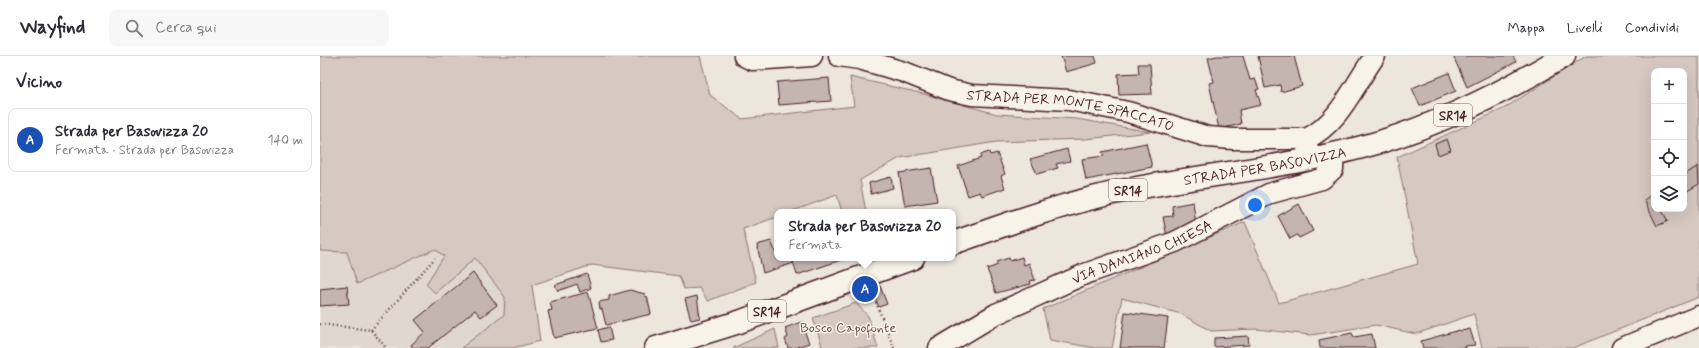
<!DOCTYPE html>
<html lang="it">
<head>
<meta charset="utf-8">
<style>
	:root { --surface:#fff; --page:#f7f7f7; --text:#2b2b33; --muted:#7c7c81; --line:#e1e1e2; --accent:#0b8043 }
	body { margin:0; font-family:Mynerve,sans-serif; background:var(--page); color:var(--text) }
	.controls { position:absolute; right:12px; top:12px; display:grid; overflow:hidden; border-radius:8px; box-shadow:0 4px 16px #0002 }
	.controls button { width:36px; height:36px; display:grid; place-items:center; padding:0; border:0; border-bottom:1px solid var(--line); background:var(--surface); color:var(--text); font:20px sans-serif }
	.you { position:absolute; left:935px; top:149px; width:14px; height:14px; margin:-10px; border:3px solid #fff; border-radius:50%; background:#1a73e8; box-shadow:0 0 0 6px #1a73e833 }
	.badge { display:grid; place-items:center; width:26px; height:26px; border-radius:50%; background:var(--accent); color:#fff; font-size:13px; font-weight:700 }
	.pin { position:absolute; translate:-50% -50%; border:2px solid #fff; box-shadow:0 1px 4px #0006 }
	.popup { position:absolute; left:454px; top:153px; width:182px; height:52px; box-sizing:border-box; display:grid; place-content:center; border-radius:8px; background:var(--surface); filter:drop-shadow(0 1px 3px #0005); font-size:13px; white-space:nowrap; color:var(--muted) }
	.popup b { font-size:15px; color:var(--text) }
	.popup::after { content:''; position:absolute; left:50%; top:100%; margin-left:-8px; border:8px solid transparent; border-top-color:var(--surface) }
	.list { margin:0; padding:0; list-style:none }
	h2 { display:flex; justify-content:space-between; align-items:center; height:52px; margin:0; padding:0 16px; font-size:17px }
	h2 small { font-size:13px; font-weight:400; color:var(--muted) }
	.list li { display:grid; grid-template-columns:26px 1fr auto; gap:12px; align-items:center; box-sizing:border-box; height:64px; margin:0 8px 8px; padding:0 8px; border:1px solid var(--line); border-radius:8px }
	.list b { display:block; font-size:15px; white-space:nowrap }
	.list p { margin:0; font-size:13px; white-space:nowrap; color:var(--muted) }
	.list em { font-size:13px; font-style:normal; color:var(--muted) }
	.icon { flex:none; width:22px; height:22px; fill:none; stroke:currentColor; stroke-width:2; stroke-linecap:round; stroke-linejoin:round }
	.map { position:relative; flex:none; width:1379px; height:292px; overflow:hidden }
	header { display:flex; align-items:center; gap:24px; box-sizing:border-box; height:56px; padding:0 20px; background:var(--surface); border-bottom:1px solid var(--line) }
	header strong { font-size:19px }
	nav { display:flex; gap:22px; margin-inline-start:auto; font-size:14px }
	.search { width:280px; height:36px; background:var(--page); display:flex; align-items:center; gap:10px; box-sizing:border-box; padding:0 14px; border-radius:8px; color:var(--muted); font-size:15px }
	main { display:flex }
	aside { flex:1; background:var(--surface) }
	.map>svg:first-child { display:block }
	.built { fill:#e0d7d0 }
	.green { fill:#d5c9c2; stroke:#907476; fill-rule:evenodd }
	.building { fill:#c4b5b0; stroke:#4a1f2b }
	.lines { fill:none; stroke-linecap:round; stroke-linejoin:round }
	.street-casing { stroke:#4a1f2b; stroke-width:23 }
	.primary-casing { stroke:#4a1f2b; stroke-width:25 }
	.path { stroke:#4a1f2b; stroke-width:2.5; stroke-dasharray:1 3; stroke-linecap:butt }
	.street { stroke:#f7f3e8; stroke-width:20 }
	.primary { stroke:#f7f3e8; stroke-width:22 }
	.labels { text-anchor:middle; stroke-width:3; stroke-linejoin:round; paint-order:stroke }
	.shield { fill:#f7f3e8; stroke:#7e5f64; stroke-width:1 }
	.shield-label { font-size:13px; font-weight:bold; fill:#4a1f2b }
	.street-label { font-size:14px; fill:#4a1f2b; stroke:#f7f3e8 }
	.park-label { font-size:14px; fill:#6d4a51; stroke:#f7f3e8 }
</style>
</head>
<body>
<header>
<strong>Wayfind</strong>
<div class="search"><svg class="icon" aria-label="search" viewBox="0 0 24 24"><circle cx="10" cy="10" r="6"/><path d="M15 15l6 6"/></svg>Cerca qui</div>
<nav><a>Mappa</a><a>Livelli</a><a>Condividi</a></nav>
</header>
<main>
<aside>
<h2>Vicino<small></small></h2>
<ul class="list">
<li><span class="badge" style="background:#1a4fb4">A</span><div><b>Strada per Basovizza 20</b><p>Fermata · Strada per Basovizza</p></div><em>140 m</em></li>
</ul>
</aside>
<div class="map">
<svg width="1379" height="292" viewBox="0 0 1379 292">
	<rect width="100%" height="100%" fill="#ece6dd"/>
	<filter id="ink" filterUnits="userSpaceOnUse"><feTurbulence type="fractalNoise" baseFrequency=".025" numOctaves="2"/><feDisplacementMap in="SourceGraphic" scale="8" xChannelSelector="R" yChannelSelector="G"/><feConvolveMatrix kernelMatrix="1 2 1 2 8 2 1 2 1" color-interpolation-filters="sRGB"/></filter>
	<g filter="url(#ink)">
		<path class="built" d="M 115,193 L 125,200 L 155,201 L 185,241 L 184,259 L 141,292 L 42,292 L 40,290 L 31,292 L 0,292 L 0,195 L 27,196 L 37,228 Z"/>
		<g class="green">
			<path d="M 0,0 L 380,0 L 390,39 L 422,63 L 534,50 L 530,21 L 600,37 L 677,58 L 757,63 L 831,76 L 765,83 L 676,86 L 580,102 L 540,124 L 546,156 L 522,156 L 517,139 L 470,156 L 457,156 L 457,161 L 423,173 L 436,226 L 388,245 L 379,232 L 364,233 L 359,220 L 272,209 L 212,229 L 220,285 L 193,292 L 141,292 L 184,259 L 185,241 L 155,202 L 115,237 L 106,228 L 124,200 L 115,193 L 37,228 L 27,196 L 0,195 Z"/>
			<path d="M 1266,0 L 1379,0 L 1379,241 L 1253,292 L 1162,292 L 1154,258 L 1096,278 L 1056,269 L 991,279 L 936,273 L 891,275 L 861,258 L 802,242 L 792,292 L 775,292 L 730,284 L 723,253 L 925,166 L 959,247 L 1098,208 L 1077,101 L 1183,53 ZM 1334,15 L 1364,15 L 1364,153 L 1334,153 Z"/>
			<path d="M 536,247 L 548,260 L 558,292 L 497,292 L 502,290 L 493,262 Z"/>
			<path d="M 455,273 L 459,292 L 413,292 Z"/>
		</g>
		<g class="building">
			<path d="M 741,0 L 775,0 L 777,7 L 746,16 Z"/>
			<path d="M 897,0 L 923,0 L 930,24 L 935,23 L 939,33 L 936,34 L 941,49 L 919,54 L 921,68 L 899,73 L 889,27 L 894,26 L 888,2 Z"/>
			<path d="M 938,0 L 974,0 L 982,30 L 961,36 L 960,29 L 945,32 Z"/>
			<path d="M 1133,0 L 1193,0 L 1196,6 L 1147,31 Z"/>
			<path d="M 818,8 L 830,8 L 832,38 L 799,39 L 798,18 L 819,17 Z"/>
			<path d="M 1129,17 L 1136,35 L 1100,50 L 1092,32 Z"/>
			<path d="M 509,22 L 511,45 L 459,49 L 457,26 Z"/>
			<path d="M 1127,83 L 1131,94 L 1118,99 L 1115,88 Z"/>
			<path d="M 826,87 L 832,111 L 766,124 L 762,103 L 784,100 L 782,96 Z"/>
			<path d="M 747,93 L 750,105 L 736,108 L 738,112 L 717,118 L 710,103 Z"/>
			<path d="M 669,96 L 670,99 L 677,97 L 685,118 L 681,120 L 685,132 L 662,140 L 660,136 L 648,140 L 638,110 L 661,102 L 660,99 Z"/>
			<path d="M 1378,110 L 1379,128 L 1364,137 L 1364,119 Z"/>
			<path d="M 611,112 L 617,145 L 585,150 L 579,117 Z"/>
			<path d="M 571,121 L 573,132 L 551,138 L 549,127 Z"/>
			<path d="M 1332,138 L 1334,153 L 1341,153 L 1348,165 L 1337,170 L 1324,144 Z"/>
			<path d="M 873,146 L 876,169 L 847,181 L 843,161 L 853,160 L 852,150 Z"/>
			<path d="M 979,148 L 993,175 L 979,182 L 977,179 L 970,183 L 958,160 Z"/>
			<path d="M 451,185 L 455,195 L 457,195 L 457,202 L 472,202 L 474,207 L 443,217 L 437,189 Z"/>
			<path d="M 702,201 L 704,209 L 709,207 L 715,224 L 710,225 L 711,228 L 676,237 L 667,213 L 678,209 L 676,206 L 689,202 L 690,205 Z"/>
			<path d="M 472,202 L 520,202 L 521,204 L 477,219 Z"/>
			<path d="M 153,217 L 177,249 L 161,261 L 155,254 L 108,292 L 93,292 L 91,289 L 105,276 L 95,264 Z"/>
			<path d="M 267,218 L 271,232 L 260,236 L 257,228 L 238,235 L 235,229 Z"/>
			<path d="M 27,230 L 29,248 L 0,250 L 0,233 Z"/>
			<path d="M 560,230 L 567,248 L 559,251 L 551,234 Z"/>
			<path d="M 310,234 L 325,238 L 326,241 L 327,240 L 331,258 L 286,269 L 282,253 L 280,253 L 279,246 L 289,244 L 289,240 Z"/>
			<path d="M 268,236 L 278,272 L 234,282 L 228,255 L 232,254 L 230,246 Z"/>
			<path d="M 377,240 L 380,262 L 371,264 L 365,243 Z"/>
			<path d="M 805,256 L 848,262 L 844,292 L 800,292 Z"/>
			<path d="M 481,266 L 489,287 L 474,292 L 468,292 L 465,283 L 468,281 L 465,272 Z"/>
			<path d="M 289,271 L 292,284 L 281,286 L 278,274 Z"/>
			<path d="M 1150,273 L 1155,289 L 1145,290 L 1146,292 L 1103,292 L 1101,285 L 1140,274 L 1141,275 Z"/>
			<path d="M 1032,277 L 1034,281 L 1052,278 L 1055,292 L 1000,292 L 999,284 Z"/>
			<path d="M 928,280 L 929,289 L 894,291 L 894,282 Z"/>
		</g>
		<g class="lines">
			<defs>
				<g id="street">
					<path d="M 424,0 L 432,4 L 492,0"/>
					<path id="s1" d="M 519,0 L 539,3 L 584,16 L 629,34 L 652,39 L 749,44 L 808,56 L 888,81 L 913,83 L 986,83 L 989,104"/>
					<path d="M 986,83 C 1019,68 1034,29 1055,0"/>
					<path id="s2" d="M 619,292 L 676,258 L 714,241 L 765,218 L 855,186 L 951,137 L 1002,123 L 1013,113 L 1014,98"/>
					<path d="M 1302,292 L 1379,260"/>
				</g>
				<g id="primary">
					<path id="s3" d="M 633,187 C 692,166 751,145 812,133 C 895,117 979,110 1060,86 C 1125,66 1186,35 1244,0"/>
					<path d="M 336,292 L 419,266 L 593,202"/>
				</g>
			</defs>
			<use href="#street" class="street-casing"/>
			<use href="#primary" class="primary-casing"/>
			<g class="path">
				<path d="M 553,239 L 574,292"/>
				<path d="M 0,268 L 51,274 L 66,292"/>
				<path d="M 51,274 L 115,202"/>
			</g>
			<use href="#street" class="street"/>
			<use href="#primary" class="primary"/>
		</g>
	</g>
	<g class="labels">
		<g class="shield">
			<rect x="1114" y="48" width="38" height="22" rx="3"/>
			<rect x="789" y="123" width="38" height="22" rx="3"/>
			<rect x="428" y="244" width="38" height="22" rx="3"/>
		</g>
		<g class="shield-label">
			<text x="1133" y="64">SR14</text>
			<text x="808" y="139">SR14</text>
			<text x="447" y="260">SR14</text>
		</g>
		<g class="street-label">
			<text dy="5" stroke="none"><textPath href="#s1" startOffset="239">STRADA PER MONTE SPACCATO</textPath></text>
			<text dy="5" stroke="none"><textPath href="#s3" startOffset="322">STRADA PER BASOVIZZA</textPath></text>
			<text dy="5" stroke="none"><textPath href="#s2" startOffset="225">VIA DAMIANO CHIESA</textPath></text>
		</g>
		<g class="park-label">
			<text x="528" y="276">Bosco Capofonte</text>
		</g>
	</g>
</svg>
<div class="controls">
<button>+</button>
<button>−</button>
<button><svg class="icon" aria-label="locate" viewBox="0 0 24 24"><circle cx="12" cy="12" r="6"/><path d="M12 2v4M12 18v4M2 12h4M18 12h4"/></svg></button>
<button><svg class="icon" aria-label="layers" viewBox="0 0 24 24"><path d="M12 4l9 5-9 5-9-5zM3 14l9 5 9-5"/></svg></button>
</div>
<div class="you"></div>
<div class="pin badge" style="left:545px;top:233px;background:#1a4fb4">A</div>
<div class="popup"><b>Strada per Basovizza 20</b>Fermata</div>
</div>
</main>
</body>
</html>
